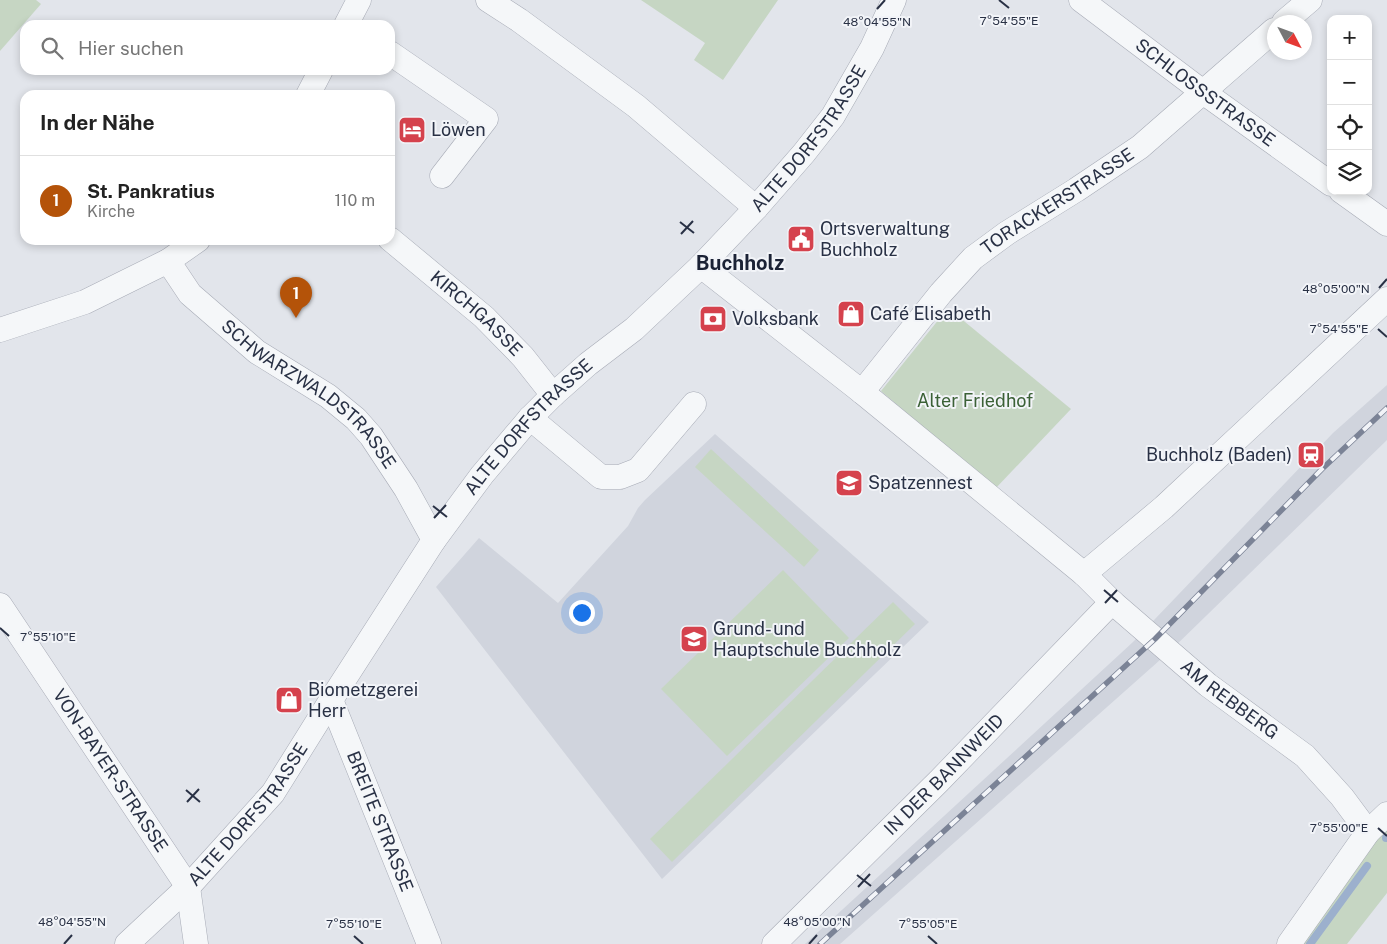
<!DOCTYPE html>
<html lang="de">
<head>
<meta charset="utf-8">
<style>
	:root { --surface:#fff; --page:#f2f2f2; --text:#222; --muted:#767676; --line:#e0e0e0; --accent:#b45309 }
	body { margin:0; font-family:"Public Sans",sans-serif; background:var(--page); color:var(--text) }
	.controls { position:absolute; right:15px; top:15px; display:grid; overflow:hidden; border-radius:10px; box-shadow:0 2px 8px #0003 }
	.controls button { width:45px; height:45px; display:grid; place-items:center; padding:0; border:0; border-bottom:1px solid var(--line); background:var(--surface); color:var(--text); font:25px sans-serif }
	.compass { position:absolute; left:1267px; top:15px; width:45px; height:45px; border-radius:50%; background:var(--surface); box-shadow:0 2px 8px #0003; rotate:131deg }
	.you { position:absolute; left:581px; top:612px; width:18px; height:18px; margin:-12px; border:4px solid #fff; border-radius:50%; background:#1a73e8; box-shadow:0 0 0 8px #1a73e833 }
	.badge { display:grid; place-items:center; width:32px; height:32px; border-radius:50%; background:var(--accent); color:#fff; font-size:16px; font-weight:700 }
	.pin { position:absolute; translate:-50% -41px; filter:drop-shadow(0 1px 2px #0008) }
	.pin::after { content:''; position:absolute; top:26px; width:18px; height:15px; background:inherit; clip-path:polygon(0 0,100% 0,50% 100%) }
	.list { margin:0; padding:0; list-style:none }
	h2 { display:flex; justify-content:space-between; align-items:center; height:65px; margin:0; padding:0 20px; font-size:21px }
	h2 small { font-size:16px; font-weight:400; color:var(--muted) }
	.list li { display:grid; grid-template-columns:32px 1fr auto; gap:15px; align-items:center; box-sizing:border-box; height:90px; padding:0 20px; border-top:1px solid var(--line) }
	.list b { display:block; font-size:19px; white-space:nowrap }
	.list p { margin:0; font-size:16px; white-space:nowrap; color:var(--muted) }
	.list em { font-size:16px; font-style:normal; color:var(--muted) }
	.icon { flex:none; width:28px; height:28px; fill:none; stroke:currentColor; stroke-width:2; stroke-linecap:round; stroke-linejoin:round }
	.map { position:relative; flex:none; width:1387px; height:944px; overflow:hidden }
	.search { position:absolute; background:var(--surface); box-shadow:0 2px 8px #0003; left:20px; top:20px; width:375px; height:55px; display:flex; align-items:center; gap:12px; box-sizing:border-box; padding:0 18px; border-radius:15px; color:var(--muted); font-size:19px }
	.panel { position:absolute; background:var(--surface); box-shadow:0 2px 8px #0003; left:20px; top:90px; width:375px; height:155px; border-radius:15px }
	.map>svg:first-child { display:block }
	.built { fill:#d0d4dd }
	.green { fill:#c6d6c3 }
	.lines { fill:none; stroke-linecap:round; stroke-linejoin:round }
	.stream { stroke:#9cb0cd; stroke-width:8 }
	.minor-casing { stroke:#a7abb6; stroke-width:25 }
	.minor { stroke:#f5f7f9; stroke-width:24 }
	.rail-casing { stroke:#7b8396; stroke-width:5.5 }
	.rail { stroke:#f2f4f8; stroke-width:4; stroke-dasharray:11; stroke-linecap:butt }
	.ticks { fill:none; stroke:#293145; stroke-width:2 }
	.labels { text-anchor:middle; stroke-width:4; stroke-linejoin:round; paint-order:stroke }
	.street-label { font-size:18px; fill:#293145; stroke:#f2f4f8 }
	.poi-label { font-size:18px; fill:#293145; stroke:#f2f4f8; text-anchor:start }
	.park-label { font-size:18px; fill:#3b6136; stroke:#f2f4f8 }
	.quarter-label { font-size:20px; font-weight:bold; fill:#1b2235; stroke:#f2f4f8 }
	.ticks-label { font-size:12px; text-anchor:middle; fill:#293145; stroke:#f2f4f8; stroke-width:4; stroke-linejoin:round; paint-order:stroke }
</style>
</head>
<body>
<div class="map">
<svg width="1387" height="944" viewBox="0 0 1387 944">
	<rect width="100%" height="100%" fill="#e2e5eb"/>
	<g class="built">
		<path d="M 1387,385 L 1387,440 L 1169,652 L 840,944 L 805,944 L 1133,642 L 1333,433 Z"/>
		<path d="M 715,434 L 929,622 L 662,879 L 436,587 L 479,538 L 558,603 L 628,526 L 638,508 L 645,500 Z"/>
	</g>
	<g class="green">
		<path d="M 0,0 L 36,0 L 41,4 L 0,51 Z"/>
		<path d="M 641,0 L 778,0 L 723,80 L 694,60 L 705,43 Z"/>
		<path d="M 948,308 L 1071,409 L 995,489 L 881,391 Z"/>
		<path d="M 711,449 L 819,550 L 804,567 L 695,467 Z"/>
		<path d="M 783,570 L 849,638 L 727,756 L 661,689 Z"/>
		<path d="M 893,602 L 915,624 L 672,862 L 650,839 Z"/>
		<path d="M 1387,814 L 1387,893 L 1347,944 L 1289,944 Z"/>
	</g>
	<g class="lines">
		<g class="stream">
			<path d="M 1386,838 L 1387,838"/>
			<path d="M 1310,944 L 1367,866"/>
		</g>
		<defs>
			<g id="minor">
				<path d="M 488,0 L 519,20 L 636,106 L 756,208"/>
				<path id="s1" d="M 1081,0 L 1203,92 L 1331,184"/>
				<path d="M 1284,22 L 1310,0"/>
				<path d="M 346,25 L 359,0"/>
				<path d="M 390,53 L 486,119 L 442,176"/>
				<path d="M 308,95 L 321,70"/>
				<path d="M 1341,191 L 1387,224"/>
				<path id="s2" d="M 390,239 L 484,317 L 523,357 L 553,395"/>
				<path id="s3" d="M 168,261 L 190,294 L 257,352 L 328,396 L 356,419 L 371,436 L 406,489 L 434,540"/>
				<path id="s4" d="M 701,266 L 862,392 L 1084,574 L 1112,602 L 1208,685 L 1305,756 L 1342,797 L 1368,832"/>
				<path d="M 0,330 L 85,302 L 168,261 L 198,240"/>
				<path id="s5" d="M 862,392 L 941,293 L 973,258 L 1007,233 L 1076,190 L 1140,147 L 1274,30"/>
				<path d="M 530,418 L 601,477 L 620,477 L 638,470 L 694,404"/>
				<path d="M 1084,574 L 1164,507 L 1387,299"/>
				<path id="s6" d="M 0,605 L 188,887 L 196,944"/>
				<path id="s7" d="M 331,700 L 429,944"/>
				<path id="s8" d="M 127,944 L 188,887 L 273,793 L 331,700 L 434,540 L 482,475 L 530,418 L 553,395 L 588,364 L 634,329 L 701,266 L 756,208 L 804,153 L 833,116 L 872,48 L 894,0"/>
				<path id="s9" d="M 774,944 L 939,781 L 1112,602"/>
				<path d="M 1289,944 L 1368,832 L 1387,814"/>
			</g>
		</defs>
		<use href="#minor" class="minor-casing"/>
		<use href="#minor" class="minor"/>
		<defs>
			<path id="rail" d="M 820,944 L 1155,639 L 1322,469 L 1387,408"/>
		</defs>
		<use href="#rail" class="rail-casing"/>
		<use href="#rail" class="rail"/>
	</g>
	<path class="ticks" d="M 999,0 L 1009,8M 877,9 L 885,0M 680,222 L 694,233M 681,234 L 693,221M 1379,288 L 1387,279M 1378,329 L 1387,337M 433,506 L 447,517M 434,518 L 446,505M 1104,590 L 1118,602M 1105,603 L 1117,590M 0,628 L 9,636M 186,790 L 200,802M 187,802 L 199,789M 1378,828 L 1387,836M 857,875 L 871,886M 858,887 L 870,874M 354,936 L 363,944M 928,936 L 937,944M 64,944 L 72,935M 809,944 L 817,935"/>
	<defs>
		<symbol id="hotel-square" viewBox="-11 -11 22 22"><rect x="-9" y="-9" width="18" height="18" rx="4" fill="#d5424d" stroke="#f2f4f8"/><path d="M-6-4.5h1.5V1H6V5H4.5V3h-9V5H-6ZM-4 0a1.8 1.8 0 1 1 3.6 0ZM.5 0V-2.5h3Q6-2.5 6 0Z" fill="#fff"/></symbol>
		<symbol id="civic-square" viewBox="-11 -11 22 22"><rect x="-9" y="-9" width="18" height="18" rx="4" fill="#d5424d" stroke="#f2f4f8"/><path d="M-.6-6.5H3V-4.5H.6V-3L4-1V1h2V6H-6V1h2V-1L-.6-3ZM-1.2 2.5V6h2.4V2.5Z" fill="#fff"/></symbol>
		<symbol id="shop-square" viewBox="-11 -11 22 22"><rect x="-9" y="-9" width="18" height="18" rx="4" fill="#d5424d" stroke="#f2f4f8"/><path d="M-5-2.5h2.3a2.7 3.5 0 0 1 5.4 0H5L5.5 6h-11ZM-1.5-2.5h3a1.5 2.3 0 0 0-3 0Z" fill="#fff"/></symbol>
		<symbol id="bank-square" viewBox="-11 -11 22 22"><rect x="-9" y="-9" width="18" height="18" rx="4" fill="#d5424d" stroke="#f2f4f8"/><path d="M-6-4H6V4H-6ZM0-2.3a2.3 2.3 0 1 0 0 4.6a2.3 2.3 0 1 0 0-4.6Z" fill="#fff"/></symbol>
		<symbol id="station-square" viewBox="-11 -11 22 22"><rect x="-9" y="-9" width="18" height="18" rx="4" fill="#d5424d" stroke="#f2f4f8"/><path d="M-3-6H3Q5-6 5-4V2Q5 4 3 4L4.5 6H3L1.5 4h-3L-3 6H-4.5L-3 4Q-5 4-5 2V-4Q-5-6-3-6ZM-3.5-4v3h7v-3ZM-3.5 1v1.5H-2V1ZM2 1v1.5H3.5V1Z" fill="#fff"/></symbol>
		<symbol id="school-square" viewBox="-11 -11 22 22"><rect x="-9" y="-9" width="18" height="18" rx="4" fill="#d5424d" stroke="#f2f4f8"/><path d="M0-5L7-2L0 1L-7-2ZM-4 1L0 2.5L4 1V4Q0 6-4 4Z" fill="#fff"/></symbol>
	</defs>
	<g fill-rule="evenodd">
		<use href="#hotel-square" x="396" y="114" width="32" height="32"/>
		<use href="#civic-square" x="785" y="223" width="32" height="32"/>
		<use href="#shop-square" x="835" y="298" width="32" height="32"/>
		<use href="#bank-square" x="697" y="303" width="32" height="32"/>
		<use href="#station-square" x="1295" y="439" width="32" height="32"/>
		<use href="#school-square" x="833" y="467" width="32" height="32"/>
		<use href="#school-square" x="678" y="623" width="32" height="32"/>
		<use href="#shop-square" x="273" y="684" width="32" height="32"/>
	</g>
	<g class="labels">
		<g class="street-label">
			<text dy="6" stroke="none"><textPath href="#s1" startOffset="155">SCHLOSSSTRASSE</textPath></text>
			<text dy="6" stroke="none"><textPath href="#s8" startOffset="1062">ALTE DORFSTRASSE</textPath></text>
			<text dy="6" stroke="none"><textPath href="#s5" startOffset="276">TORACKERSTRASSE</textPath></text>
			<text dy="6" stroke="none"><textPath href="#s2" startOffset="114">KIRCHGASSE</textPath></text>
			<text dy="6" stroke="none"><textPath href="#s3" startOffset="196">SCHWARZWALDSTRASSE</textPath></text>
			<text dy="6" stroke="none"><textPath href="#s8" startOffset="658">ALTE DORFSTRASSE</textPath></text>
			<text dy="6" stroke="none"><textPath href="#s4" startOffset="684">AM REBBERG</textPath></text>
			<text dy="6" stroke="none"><textPath href="#s6" startOffset="199">VON-BAYER-STRASSE</textPath></text>
			<text dy="6" stroke="none"><textPath href="#s9" startOffset="240">IN DER BANNWEID</textPath></text>
			<text dy="6" stroke="none"><textPath href="#s8" startOffset="178">ALTE DORFSTRASSE</textPath></text>
			<text dy="6" stroke="none"><textPath href="#s7" startOffset="131">BREITE STRASSE</textPath></text>
		</g>
		<g class="poi-label">
			<text x="431" y="136">Löwen</text>
			<text x="820" y="235">Ortsverwaltung<tspan x="820" dy="21">Buchholz</tspan></text>
			<text x="870" y="320">Café Elisabeth</text>
			<text x="732" y="325">Volksbank</text>
			<text x="1292" y="461" text-anchor="end">Buchholz (Baden)</text>
			<text x="868" y="489">Spatzennest</text>
			<text x="713" y="635">Grund- und<tspan x="713" dy="21">Hauptschule Buchholz</tspan></text>
			<text x="308" y="696">Biometzgerei<tspan x="308" dy="21">Herr</tspan></text>
		</g>
		<g class="park-label">
			<text x="975" y="407">Alter Friedhof</text>
		</g>
		<g class="quarter-label">
			<text x="740" y="270">Buchholz</text>
		</g>
	</g>
	<g class="ticks-label">
		<text x="1009" y="25">7°54'55"E</text>
		<text x="877" y="26">48°04'55"N</text>
		<text x="1336" y="293">48°05'00"N</text>
		<text x="1339" y="333">7°54'55"E</text>
		<text x="48" y="641">7°55'10"E</text>
		<text x="1339" y="832">7°55'00"E</text>
		<text x="72" y="926">48°04'55"N</text>
		<text x="817" y="926">48°05'00"N</text>
		<text x="354" y="928">7°55'10"E</text>
		<text x="928" y="928">7°55'05"E</text>
	</g>
</svg>
<div class="controls">
<button>+</button>
<button>−</button>
<button><svg class="icon" aria-label="locate" viewBox="0 0 24 24"><circle cx="12" cy="12" r="6"/><path d="M12 2v4M12 18v4M2 12h4M18 12h4"/></svg></button>
<button><svg class="icon" aria-label="layers" viewBox="0 0 24 24"><path d="M12 4l9 5-9 5-9-5zM3 14l9 5 9-5"/></svg></button>
</div>
<svg class="compass" viewBox="-18 -18 36 36"><path d="M0-13l5 13h-10z" fill="#e53935"/><path d="M0 13l5-13h-10z" fill="#767676"/></svg>
<div class="you"></div>
<div class="pin badge" style="left:296px;top:318px">1</div>
<div class="search"><svg class="icon" aria-label="search" viewBox="0 0 24 24"><circle cx="10" cy="10" r="6"/><path d="M15 15l6 6"/></svg>Hier suchen</div>
<section class="panel">
<h2>In der Nähe<small></small></h2>
<ul class="list">
<li><span class="badge">1</span><div><b>St. Pankratius</b><p>Kirche</p></div><em>110 m</em></li>
</ul>
</section>
</div>
</body>
</html>
